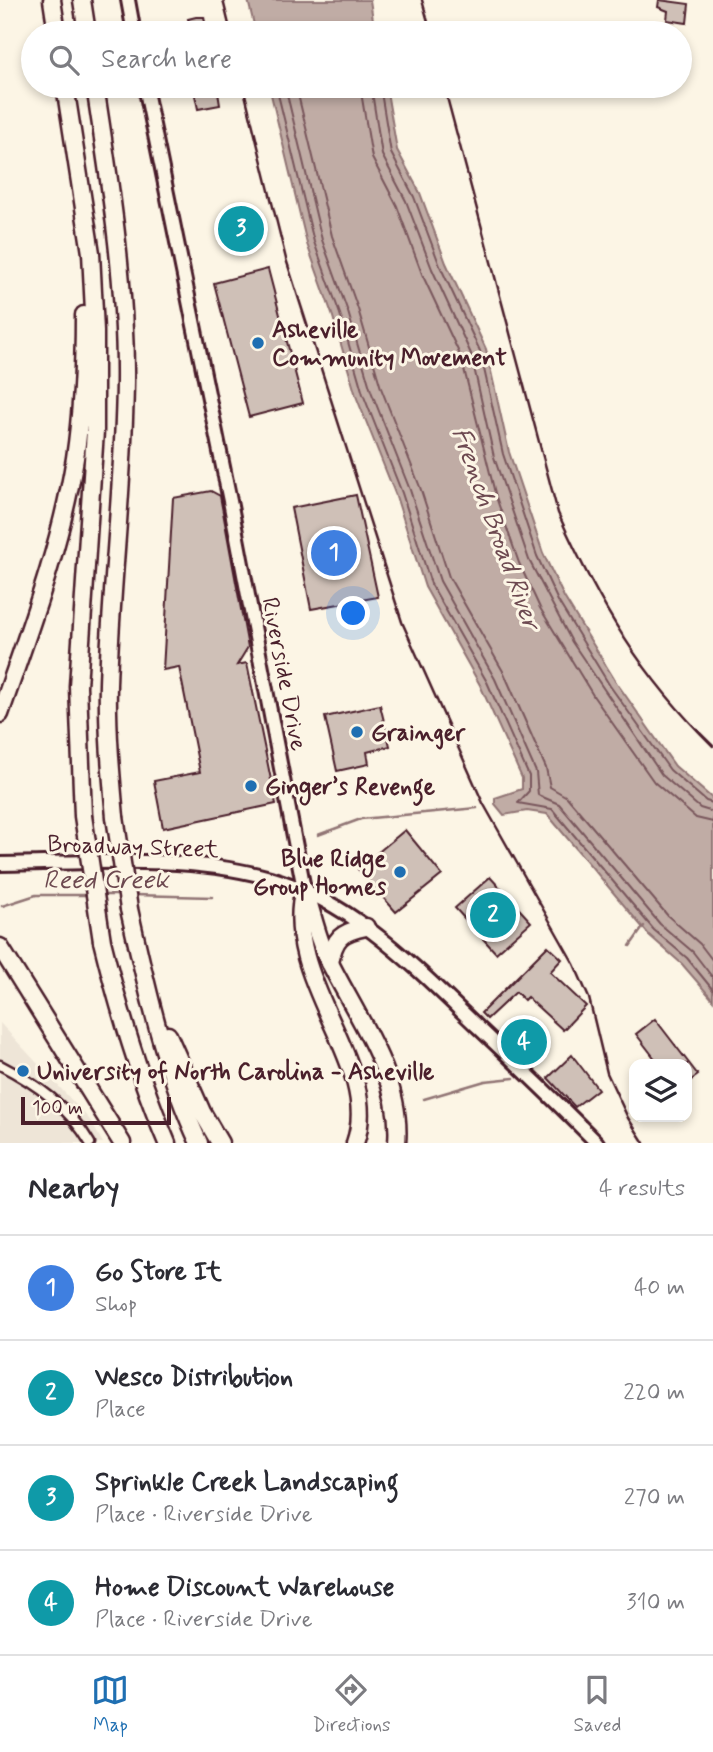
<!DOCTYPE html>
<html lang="en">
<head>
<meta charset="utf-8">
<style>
	:root { --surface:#fff; --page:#f2f2f3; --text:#2b2b33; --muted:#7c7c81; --line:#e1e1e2; --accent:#1f6fb2 }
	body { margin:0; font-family:Mynerve,sans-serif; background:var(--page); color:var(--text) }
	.controls { position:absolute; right:21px; bottom:21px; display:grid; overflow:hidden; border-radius:14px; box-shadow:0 4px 10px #0003 }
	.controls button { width:63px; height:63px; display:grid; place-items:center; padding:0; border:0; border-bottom:2px solid var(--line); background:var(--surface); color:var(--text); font:35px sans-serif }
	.scale { position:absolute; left:21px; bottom:18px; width:150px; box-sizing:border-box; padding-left:7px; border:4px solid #4a1f2b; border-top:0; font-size:19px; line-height:24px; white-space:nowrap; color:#4a1f2b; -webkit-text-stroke:5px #fcf5e5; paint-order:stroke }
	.you { position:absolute; left:354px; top:614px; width:24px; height:24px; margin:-18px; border:5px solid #fff; border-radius:50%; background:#1a73e8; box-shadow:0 0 0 10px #1a73e833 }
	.badge { display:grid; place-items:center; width:46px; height:46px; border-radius:50%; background:var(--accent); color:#fff; font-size:23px; font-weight:700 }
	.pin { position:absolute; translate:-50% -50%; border:4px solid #fff; box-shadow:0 2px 7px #0006 }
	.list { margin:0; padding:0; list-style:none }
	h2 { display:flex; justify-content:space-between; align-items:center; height:91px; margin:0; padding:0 28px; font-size:30px }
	h2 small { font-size:23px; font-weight:400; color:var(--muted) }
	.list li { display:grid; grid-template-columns:46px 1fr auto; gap:21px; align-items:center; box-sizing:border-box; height:105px; padding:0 28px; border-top:2px solid var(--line) }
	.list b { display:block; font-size:26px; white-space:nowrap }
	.list p { margin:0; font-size:23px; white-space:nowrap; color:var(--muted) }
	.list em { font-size:23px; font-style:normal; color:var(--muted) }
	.icon { flex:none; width:38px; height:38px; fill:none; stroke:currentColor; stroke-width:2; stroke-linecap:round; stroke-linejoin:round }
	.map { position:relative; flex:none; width:713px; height:1143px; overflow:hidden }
	.search { position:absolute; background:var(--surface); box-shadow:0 4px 10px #0003; left:21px; right:21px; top:21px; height:77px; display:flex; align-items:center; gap:18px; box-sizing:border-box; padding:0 24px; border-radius:38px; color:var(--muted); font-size:26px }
	.sheet { height:511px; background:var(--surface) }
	nav { display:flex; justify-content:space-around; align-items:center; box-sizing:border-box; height:98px; border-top:2px solid var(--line); background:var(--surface); font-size:19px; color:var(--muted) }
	nav a { display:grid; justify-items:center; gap:4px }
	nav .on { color:var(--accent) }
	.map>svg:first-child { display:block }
	.built { fill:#eee5d7 }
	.water { fill:#c0aca5; stroke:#917474; stroke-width:2 }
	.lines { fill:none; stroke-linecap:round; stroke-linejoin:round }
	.shore { stroke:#79575c; stroke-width:2 }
	.stream { stroke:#917474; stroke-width:2.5 }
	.building { fill:#cfc0b7; stroke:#4a1f2b; stroke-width:2 }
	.minor-casing { stroke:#4a1f2b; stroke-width:13 }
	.secondary-casing { stroke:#4a1f2b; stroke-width:18 }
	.motorway-casing { stroke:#4a1f2b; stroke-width:21 }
	.minor { stroke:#fcf5e5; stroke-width:8 }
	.secondary { stroke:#fcf5e5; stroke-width:12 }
	.motorway { stroke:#fcf5e5; stroke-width:16 }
	.rail { stroke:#4a1f2b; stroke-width:2.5 }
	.motorway-bridge-casing { stroke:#4a1f2b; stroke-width:21; stroke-linecap:butt }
	.motorway-bridge { stroke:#fcf5e5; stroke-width:16 }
	.poi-dot { fill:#1f6fb2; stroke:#fcf5e5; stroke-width:2.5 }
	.labels { text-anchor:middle; stroke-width:6; stroke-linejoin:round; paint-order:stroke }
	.poi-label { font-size:24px; font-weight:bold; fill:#4a1f2b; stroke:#fcf5e5; text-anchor:start }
	.street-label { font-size:24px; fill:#4a1f2b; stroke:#fcf5e5 }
	.water-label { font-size:26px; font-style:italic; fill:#6d4950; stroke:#fcf5e5 }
</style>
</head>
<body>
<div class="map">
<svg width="713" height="1143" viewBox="0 0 713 1143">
	<rect width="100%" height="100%" fill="#fcf5e5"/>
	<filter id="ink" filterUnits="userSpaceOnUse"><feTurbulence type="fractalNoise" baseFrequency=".0143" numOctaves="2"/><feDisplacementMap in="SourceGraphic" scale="14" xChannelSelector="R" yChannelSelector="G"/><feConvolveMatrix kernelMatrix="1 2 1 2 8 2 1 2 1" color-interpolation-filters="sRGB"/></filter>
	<g filter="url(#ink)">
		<path class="built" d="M 0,1023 L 90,1120 L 103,1143 L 0,1143 Z"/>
		<g class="water">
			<path d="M 248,0 L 370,0 L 375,33 L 256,33 Z"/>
			<path d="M 269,86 L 386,86 L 397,150 L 420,193 L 446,263 L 486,349 L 509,452 L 543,553 L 564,597 L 616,682 L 675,766 L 713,799 L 713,1000 L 682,964 L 649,935 L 547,814 L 527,811 L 504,815 L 495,804 L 495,798 L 522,789 L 522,778 L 480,685 L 425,587 L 396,496 L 356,396 L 333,317 L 307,244 Z"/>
		</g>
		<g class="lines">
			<g class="shore">
				<path d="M 276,86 L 314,242 L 340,314 L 363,394 L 402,493 L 431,584 L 487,682 L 529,776 L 529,791 L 518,803 L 552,809 L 654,930 L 687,958 L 713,990"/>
				<path d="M 285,86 L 322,240 L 348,312 L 371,391 L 410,490 L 440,581 L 495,679 L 536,772 L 538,795 L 559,804 L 660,924 L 693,952 L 713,978"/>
				<path d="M 296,86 L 332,236 L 358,309 L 381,388 L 420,487 L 449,577 L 504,673 L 546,768 L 550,787 L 567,797 L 668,916 L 700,944 L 713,961"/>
				<path d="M 360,86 L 372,158 L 397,206 L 422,274 L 461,357 L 496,497 L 519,563 L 540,608 L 594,697 L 654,782 L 696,818 L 713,822"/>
				<path d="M 371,86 L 382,155 L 406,201 L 432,269 L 471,354 L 494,457 L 529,560 L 572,642 L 662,775 L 700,808 L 713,812"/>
				<path d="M 380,86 L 391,153 L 414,197 L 440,266 L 480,351 L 503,454 L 537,556 L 558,601 L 610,686 L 670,770 L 706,801 L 713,803"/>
			</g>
			<g class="stream">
				<path d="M 318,835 L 361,819 L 477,808"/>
				<path d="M 102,895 L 119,895"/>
				<path d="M 133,895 L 212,897"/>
				<path d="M 2,906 L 36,895 L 88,895"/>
				<path d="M 630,946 L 644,926"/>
				<path d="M 424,1099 L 485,1081 L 514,1078"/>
			</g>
		</g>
		<g class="building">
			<path d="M 659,0 L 689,4 L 687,23 L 667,20 L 668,11 L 658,7 Z"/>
			<path d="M 196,17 L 204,17 L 207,33 L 192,33 L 188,19 Z"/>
			<path d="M 193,86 L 217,86 L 220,105 L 198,109 Z"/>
			<path d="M 251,218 L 253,228 L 263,226 L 265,234 L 232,240 L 228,222 Z"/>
			<path d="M 268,269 L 303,403 L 249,417 L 214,283 Z"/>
			<path d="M 211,491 L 220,496 L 248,647 L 237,665 L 247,663 L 276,804 L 163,828 L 154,781 L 200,772 L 179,667 L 163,670 L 173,498 Z"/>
			<path d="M 356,495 L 378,597 L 311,609 L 291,508 Z"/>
			<path d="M 380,705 L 390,746 L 367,752 L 369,764 L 337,771 L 325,717 Z"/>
			<path d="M 405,830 L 442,875 L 396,912 L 358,869 Z"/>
			<path d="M 490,877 L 531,922 L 496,953 L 455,908 Z"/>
			<path d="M 548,946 L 562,959 L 550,972 L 586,1006 L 563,1030 L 527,997 L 524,1000 L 516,992 L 487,1019 L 481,1013 Z"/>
			<path d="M 655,1019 L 698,1075 L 687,1083 L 687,1064 L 659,1064 L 636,1034 Z"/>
			<path d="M 510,1022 L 544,1054 L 537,1062 L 503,1029 Z"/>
			<path d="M 572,1055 L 598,1089 L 575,1107 L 548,1078 Z"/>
		</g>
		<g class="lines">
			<defs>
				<path id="minor" d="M 0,1065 C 37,1084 69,1107 90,1143"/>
				<g id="secondary">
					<path d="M 128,0 L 134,33"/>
					<path d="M 145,86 L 230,501 L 304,889"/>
					<path d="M 0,864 C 88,863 184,854 270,878 C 354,902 417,969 479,1028 C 519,1066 559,1104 597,1143"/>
				</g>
				<g id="motorway">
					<path d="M 52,0 L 57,33"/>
					<path d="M 82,0 L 87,33"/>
					<path d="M 65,86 L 91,253 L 95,331 L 95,431 L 78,686 L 83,816"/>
					<path d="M 95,86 C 110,184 126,282 125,382 C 124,483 111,583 108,684 C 107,729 111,773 115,817"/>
					<path d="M 0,714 C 29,630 61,546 75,458 C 82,411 84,362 84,315"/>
					<path d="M 304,889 C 312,910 316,935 326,955 C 353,1012 403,1076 397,1143"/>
					<path d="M 304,889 C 280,981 383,1064 355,1143"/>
					<path d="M 129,909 C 147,989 164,1068 199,1143"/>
					<path d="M 102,941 C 119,1010 139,1077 167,1143"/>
					<path d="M 0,947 L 122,1143"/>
					<path d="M 330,963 C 334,938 341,932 366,927"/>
					<path d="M 168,1035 L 202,1112 L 220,1143"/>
				</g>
			</defs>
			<use href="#minor" class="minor-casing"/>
			<use href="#secondary" class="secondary-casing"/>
			<use href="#motorway" class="motorway-casing"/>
			<use href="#minor" class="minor"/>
			<use href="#secondary" class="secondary"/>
			<use href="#motorway" class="motorway"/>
			<g class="rail">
				<path d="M 223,0 L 231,33"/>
				<path d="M 422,0 L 431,33"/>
				<path d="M 243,86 L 286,259 L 402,622 L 483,803 L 574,964 L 589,998 L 607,1073 L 628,1118 L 644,1143"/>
				<path d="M 444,86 L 558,513 C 599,604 641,676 713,746"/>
			</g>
			<defs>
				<g id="motorway-bridge">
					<path d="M 83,816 L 102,941"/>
					<path d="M 115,817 L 129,909"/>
				</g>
			</defs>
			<use href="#motorway-bridge" class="motorway-bridge-casing"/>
			<use href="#motorway-bridge" class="motorway-bridge"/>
		</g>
	</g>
	<g class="poi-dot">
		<circle cx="258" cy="343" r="7"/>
		<circle cx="357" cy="732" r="7"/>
		<circle cx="251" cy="786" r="7"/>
		<circle cx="400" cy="872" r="7"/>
		<circle cx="23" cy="1071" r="7"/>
	</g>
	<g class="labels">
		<g class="poi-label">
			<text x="272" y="337">Asheville<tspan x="272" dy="28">Community Movement</tspan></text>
			<text x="371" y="740">Grainger</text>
			<text x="265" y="794">Ginger’s Revenge</text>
			<text x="386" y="866" text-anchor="end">Blue Ridge<tspan x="386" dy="28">Group Homes</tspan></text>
			<text x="37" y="1079">University of North Carolina - Asheville</text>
		</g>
		<g class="street-label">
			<text transform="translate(285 674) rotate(79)" y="8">Riverside Drive</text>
			<text transform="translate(133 846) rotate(2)" y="8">Broadway Street</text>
		</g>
		<g class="water-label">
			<text transform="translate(497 528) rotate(70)" y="9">French Broad River</text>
			<text x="106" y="888">Reed Creek</text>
		</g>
	</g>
</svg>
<div class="controls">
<button><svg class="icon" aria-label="layers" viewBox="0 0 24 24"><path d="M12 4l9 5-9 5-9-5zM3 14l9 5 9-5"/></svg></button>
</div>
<div class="scale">100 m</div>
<div class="you"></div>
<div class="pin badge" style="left:334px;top:553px;background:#3f7fe0">1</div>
<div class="pin badge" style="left:493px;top:915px;background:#0f9aa8">2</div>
<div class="pin badge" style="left:241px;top:229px;background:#0f9aa8">3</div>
<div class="pin badge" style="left:524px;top:1042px;background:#0f9aa8">4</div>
<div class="search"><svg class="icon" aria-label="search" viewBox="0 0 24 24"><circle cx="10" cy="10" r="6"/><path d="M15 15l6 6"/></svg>Search here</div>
</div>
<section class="sheet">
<h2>Nearby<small>4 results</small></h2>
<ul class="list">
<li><span class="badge" style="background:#3f7fe0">1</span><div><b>Go Store It</b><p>Shop</p></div><em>40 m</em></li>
<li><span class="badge" style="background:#0f9aa8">2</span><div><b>Wesco Distribution</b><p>Place</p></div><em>220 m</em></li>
<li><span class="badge" style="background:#0f9aa8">3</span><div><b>Sprinkle Creek Landscaping</b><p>Place · Riverside Drive</p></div><em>270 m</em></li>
<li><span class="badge" style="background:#0f9aa8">4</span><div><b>Home Discount Warehouse</b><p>Place · Riverside Drive</p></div><em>310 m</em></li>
</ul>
</section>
<nav>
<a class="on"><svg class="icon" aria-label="map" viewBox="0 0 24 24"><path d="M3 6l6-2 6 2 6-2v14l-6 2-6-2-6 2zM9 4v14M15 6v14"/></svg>Map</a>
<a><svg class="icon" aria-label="directions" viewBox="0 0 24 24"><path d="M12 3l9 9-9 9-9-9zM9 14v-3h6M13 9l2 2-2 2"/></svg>Directions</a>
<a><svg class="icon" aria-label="saved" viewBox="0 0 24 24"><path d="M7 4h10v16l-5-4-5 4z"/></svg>Saved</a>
</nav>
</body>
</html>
